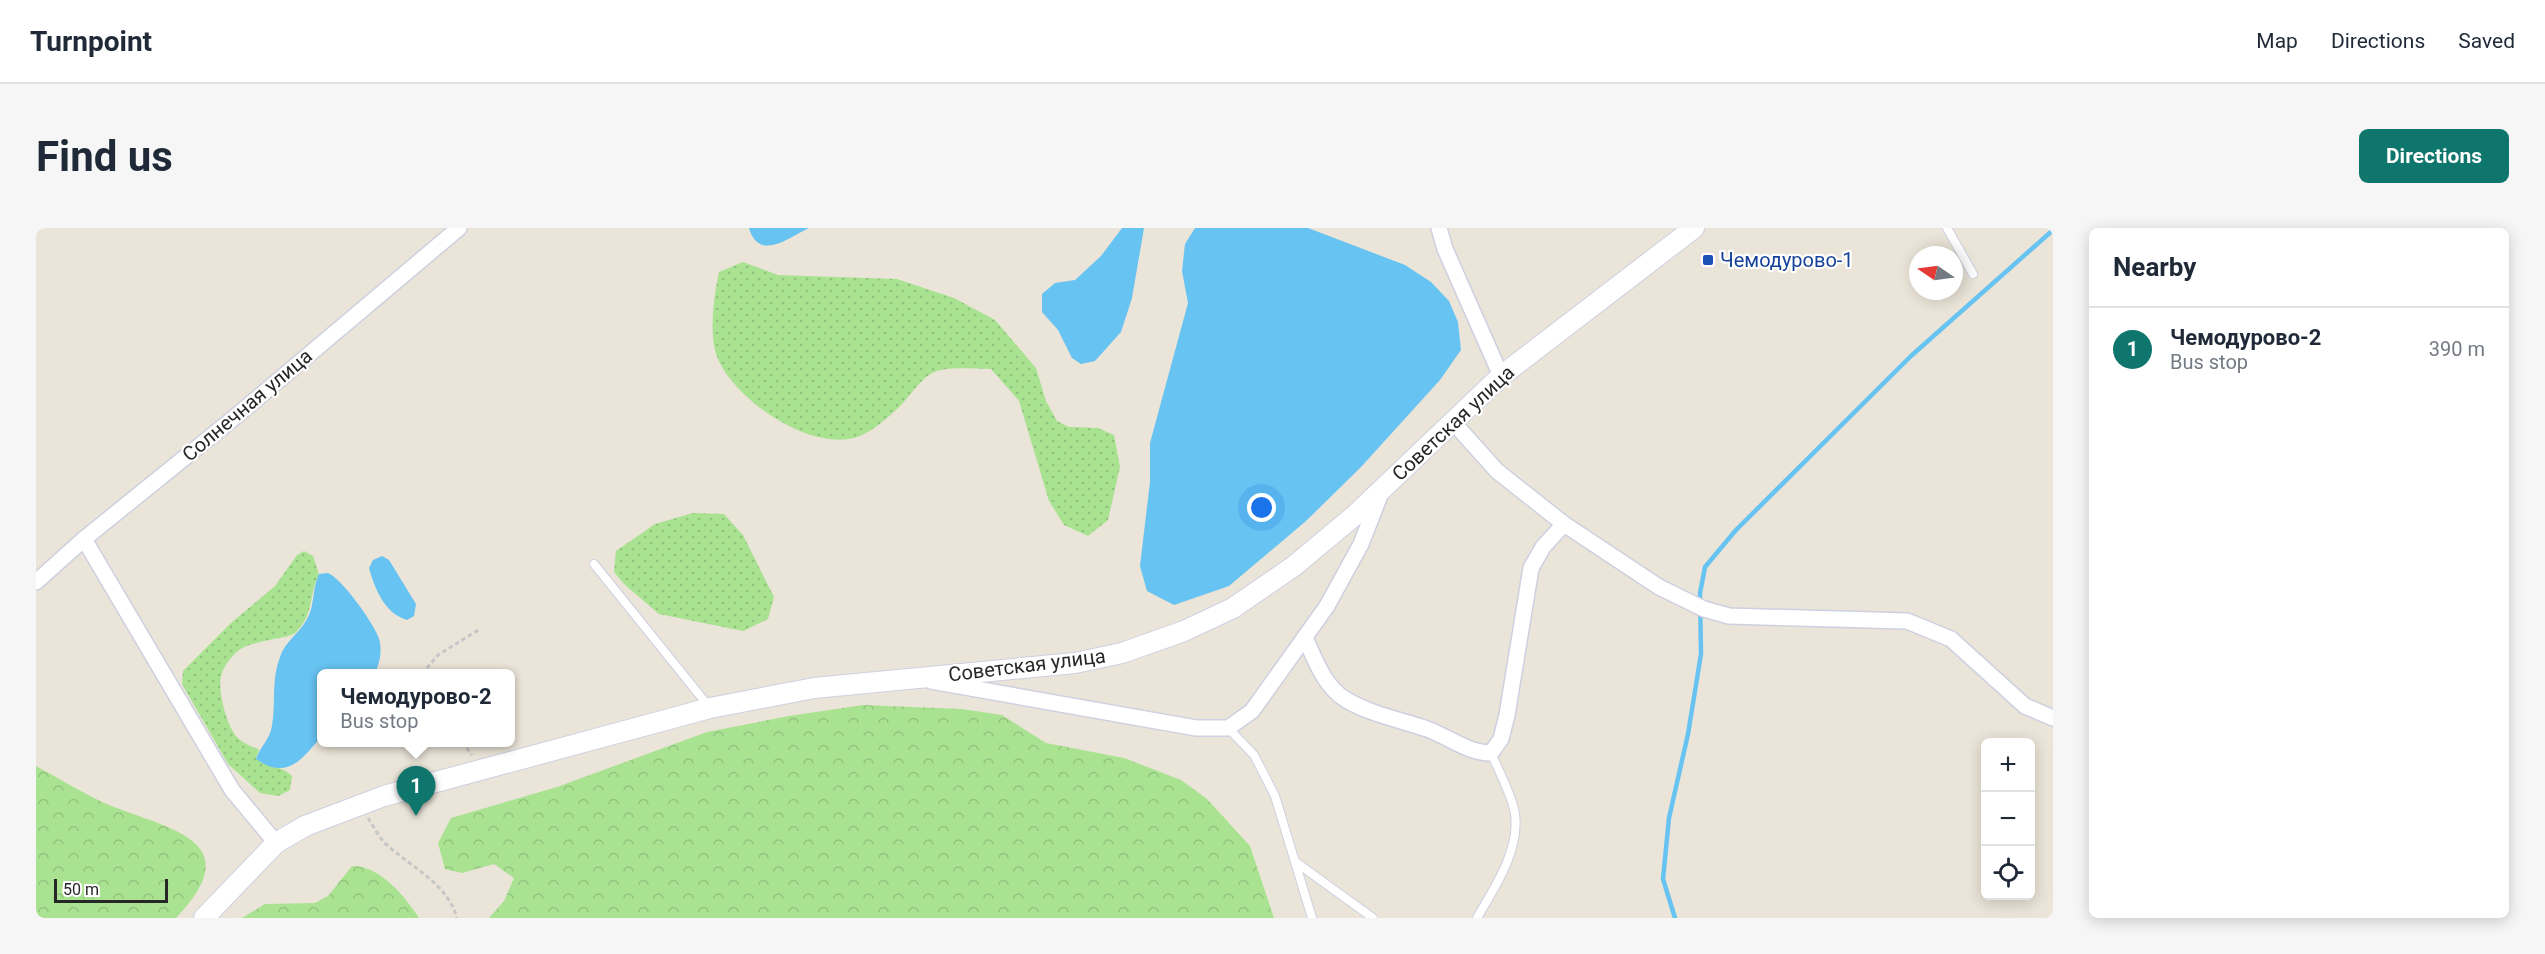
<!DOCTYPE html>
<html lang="en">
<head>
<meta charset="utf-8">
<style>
	:root { --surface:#fff; --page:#f6f6f7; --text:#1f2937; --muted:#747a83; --line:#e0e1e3; --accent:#0f766e }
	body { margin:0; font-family:Roboto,sans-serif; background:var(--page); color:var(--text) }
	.controls { position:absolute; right:18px; bottom:18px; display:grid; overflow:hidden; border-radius:9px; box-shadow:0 3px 15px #0003 }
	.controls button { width:54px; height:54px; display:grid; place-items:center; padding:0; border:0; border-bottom:2px solid var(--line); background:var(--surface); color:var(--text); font:30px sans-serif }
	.compass { position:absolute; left:1873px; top:18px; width:54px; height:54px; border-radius:50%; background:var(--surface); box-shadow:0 3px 15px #0003; rotate:283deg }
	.scale { position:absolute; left:18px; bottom:15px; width:114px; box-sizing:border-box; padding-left:6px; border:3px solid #272727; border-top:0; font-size:16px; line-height:21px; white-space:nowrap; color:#272727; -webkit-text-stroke:4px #fff; paint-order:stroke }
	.you { position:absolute; left:1226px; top:280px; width:21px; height:21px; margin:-15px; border:4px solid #fff; border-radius:50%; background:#1a73e8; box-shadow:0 0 0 9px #1a73e833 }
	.badge { display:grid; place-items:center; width:39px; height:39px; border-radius:50%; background:var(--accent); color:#fff; font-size:20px; font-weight:700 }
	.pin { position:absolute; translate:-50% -50px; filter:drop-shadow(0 2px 3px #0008) }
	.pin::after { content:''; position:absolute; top:32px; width:21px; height:18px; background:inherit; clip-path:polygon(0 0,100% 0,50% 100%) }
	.popup { position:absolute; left:281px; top:441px; width:198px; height:78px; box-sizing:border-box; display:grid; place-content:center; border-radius:9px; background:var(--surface); filter:drop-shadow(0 2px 4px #0005); font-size:20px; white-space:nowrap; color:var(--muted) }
	.popup b { font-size:22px; color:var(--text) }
	.popup::after { content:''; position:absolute; left:50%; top:100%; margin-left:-12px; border:12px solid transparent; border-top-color:var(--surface) }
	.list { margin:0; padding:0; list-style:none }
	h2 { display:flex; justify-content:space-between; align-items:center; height:78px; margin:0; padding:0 24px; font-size:26px }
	h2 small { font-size:20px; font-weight:400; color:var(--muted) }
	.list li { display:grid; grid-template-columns:39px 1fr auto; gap:18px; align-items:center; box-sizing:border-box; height:84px; padding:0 24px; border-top:2px solid var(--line) }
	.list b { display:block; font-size:22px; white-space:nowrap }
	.list p { margin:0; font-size:20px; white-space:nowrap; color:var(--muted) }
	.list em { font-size:20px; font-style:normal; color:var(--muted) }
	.icon { flex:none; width:33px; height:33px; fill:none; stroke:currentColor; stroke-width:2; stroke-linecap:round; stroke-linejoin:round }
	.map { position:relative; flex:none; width:2017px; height:690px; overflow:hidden; border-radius:9px }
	header { display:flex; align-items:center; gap:36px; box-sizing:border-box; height:84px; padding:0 30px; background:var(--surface); border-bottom:2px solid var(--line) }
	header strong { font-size:28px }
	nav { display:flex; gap:33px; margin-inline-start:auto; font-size:21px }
	.intro { display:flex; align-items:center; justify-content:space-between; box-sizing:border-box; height:144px; padding:0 36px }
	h1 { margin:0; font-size:42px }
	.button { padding:15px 27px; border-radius:9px; background:var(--accent); color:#fff; font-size:21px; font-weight:700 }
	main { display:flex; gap:36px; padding:0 36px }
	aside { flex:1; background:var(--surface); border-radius:9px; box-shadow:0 3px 15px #0003 }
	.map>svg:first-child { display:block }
	.grass { fill:url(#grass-dots) }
	.forest { fill:url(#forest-crowns) }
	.water { fill:#67c3f1 }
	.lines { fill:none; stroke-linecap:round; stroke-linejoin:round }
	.stream { stroke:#67c3f1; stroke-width:4.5 }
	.service-casing { stroke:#ced0e1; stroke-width:10 }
	.minor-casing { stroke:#ced0e1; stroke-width:18 }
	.tertiary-casing { stroke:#ced0e1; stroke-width:22 }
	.path { stroke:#c7c7c7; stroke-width:3; stroke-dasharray:4.5 3; stroke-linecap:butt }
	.service { stroke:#fff; stroke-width:8 }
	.minor { stroke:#fff; stroke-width:15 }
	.tertiary { stroke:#fff; stroke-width:20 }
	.transit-dot { fill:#1a4fb4; stroke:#fff; stroke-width:2 }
	.labels { text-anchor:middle; stroke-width:4.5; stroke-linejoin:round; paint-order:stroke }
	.transit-label { font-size:20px; fill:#164399; stroke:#fff; text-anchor:start }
	.street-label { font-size:20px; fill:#272727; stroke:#fff }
</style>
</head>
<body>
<header>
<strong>Turnpoint</strong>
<nav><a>Map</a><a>Directions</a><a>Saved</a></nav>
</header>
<div class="intro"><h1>Find us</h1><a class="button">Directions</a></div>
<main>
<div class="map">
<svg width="2017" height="690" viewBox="0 0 2017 690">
	<defs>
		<pattern id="grass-dots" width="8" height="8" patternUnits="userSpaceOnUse" patternTransform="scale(1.5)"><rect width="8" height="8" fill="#a9e392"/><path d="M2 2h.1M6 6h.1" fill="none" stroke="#91c37e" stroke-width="1.8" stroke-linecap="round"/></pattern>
		<pattern id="forest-crowns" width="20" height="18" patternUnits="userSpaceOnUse" patternTransform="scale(1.5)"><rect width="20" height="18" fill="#a9e392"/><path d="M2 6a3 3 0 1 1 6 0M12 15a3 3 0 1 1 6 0" fill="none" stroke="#91c37e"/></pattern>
	</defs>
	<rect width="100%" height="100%" fill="#ebe4d8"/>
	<g class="grass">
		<path d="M 707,34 L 742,47 L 861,51 L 918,70 L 959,92 L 1000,140 L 1010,173 L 1021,193 L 1033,199 L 1062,200 L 1078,207 L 1084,239 L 1072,292 L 1052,308 L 1028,297 L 1013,273 L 983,173 L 955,141 C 939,141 921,139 905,142 C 886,145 875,169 861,181 C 852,190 836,203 824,208 C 776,227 695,170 680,126 C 673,104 678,67 683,44 Z"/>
		<path d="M 657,285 L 688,286 L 707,307 L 738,369 L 732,391 L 707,403 L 623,386 L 589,357 L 578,344 L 580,323 L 619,296 Z"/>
		<path d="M 268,323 L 277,328 L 283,346 C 272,368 279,386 259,405 C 252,411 214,412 202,423 C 195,429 189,437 186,445 C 180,459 191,501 203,511 C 209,516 216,519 223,521 L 220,531 C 233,540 245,537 256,548 L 254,562 L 242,568 L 224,565 L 192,536 L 146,456 L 147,443 L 195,395 L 239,358 L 261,327 Z"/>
	</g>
	<g class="forest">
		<path d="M 827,477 L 926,481 L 966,487 L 1010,515 L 1088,530 L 1145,552 L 1171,571 L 1214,618 L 1238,690 L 453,690 L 468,673 L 478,650 L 458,636 L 426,645 L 409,641 L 402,615 L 415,590 L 521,559 L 671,504 L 753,488 Z"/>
		<path d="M 0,538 C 24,551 48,566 73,577 C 132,601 215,612 140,690 L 0,690 Z"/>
		<path d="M 316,638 C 343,637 369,668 383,690 L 206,690 L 229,676 L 279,675 L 292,668 Z"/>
	</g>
	<g class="water">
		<path d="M 713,0 L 773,0 C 752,10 723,34 713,0 Z"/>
		<path d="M 1086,0 L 1108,0 L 1096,70 L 1085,104 L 1059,133 L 1045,136 L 1036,130 L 1022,102 L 1006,84 L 1006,66 L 1019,55 L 1039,52 L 1065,28 Z"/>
		<path d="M 1159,0 L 1272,0 L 1369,37 L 1395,54 L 1413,73 L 1422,94 L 1425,122 L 1404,152 L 1325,239 L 1270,293 L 1193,358 L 1138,377 L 1111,363 L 1104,338 L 1114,254 L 1114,215 L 1152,75 L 1146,43 L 1149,16 Z"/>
		<path d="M 346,328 L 353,332 L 380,376 L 378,388 L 371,392 C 348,385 339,361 333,340 L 337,332 Z"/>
		<path d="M 292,345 C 306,351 336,393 342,408 C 347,420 344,435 339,445 L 286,446 L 285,509 C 266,531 251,553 220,531 C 224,519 234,511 236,498 C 240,475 235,452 244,429 C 249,413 264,405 271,391 C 279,378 276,360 283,346 Z"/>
	</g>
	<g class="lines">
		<path class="stream" d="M 1639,690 L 1627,651 L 1633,590 L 1652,506 L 1665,426 L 1664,365 L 1669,339 L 1700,302 L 1875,128 L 2017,2"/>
		<defs>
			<g id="service">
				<path d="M 1911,0 L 1937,46"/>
				<path d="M 558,336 L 674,480"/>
				<path d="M 1192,500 L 1218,527 L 1239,568 L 1276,690"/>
				<path d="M 1261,635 L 1337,690"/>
				<path d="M 1441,690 C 1458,660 1484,623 1479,586 C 1477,570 1462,541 1455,525"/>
			</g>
			<g id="minor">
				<path d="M 1403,0 L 1409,21 L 1465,148"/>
				<path d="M 1417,194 L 1461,243 L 1528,296 L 1623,359 L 1668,381 L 1693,388 L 1871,393 L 1915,411 L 1989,478 L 2017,490"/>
				<path d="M 48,311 L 196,562 L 240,615"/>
				<path d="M 0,354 L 48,311 L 199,189 L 423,0"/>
				<path d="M 1269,410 C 1279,431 1288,458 1309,471 C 1333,486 1365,492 1391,501 C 1413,509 1432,525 1455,525 L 1465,511 L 1471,487 L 1495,340 L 1507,319 L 1528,296"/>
				<path d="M 895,453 L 1160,500 L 1192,500 L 1216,483 L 1291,378 L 1325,316 L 1345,265"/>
			</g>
			<path id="tertiary" d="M 168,690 L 240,615 L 269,598 L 348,568 L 674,480 L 778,460 L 1039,435 L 1086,425 L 1148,403 L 1197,380 L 1258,338 L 1318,288 L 1465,148 L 1658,0"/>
		</defs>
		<use href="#service" class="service-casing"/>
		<use href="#minor" class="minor-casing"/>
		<use href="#tertiary" class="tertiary-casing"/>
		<g class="path">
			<path d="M 386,446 L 402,427 L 444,401"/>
			<path d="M 426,514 L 436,527"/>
			<path d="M 332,590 C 338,599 343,610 351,617 C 375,639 412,656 421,690"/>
		</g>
		<use href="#service" class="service"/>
		<use href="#minor" class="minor"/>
		<use href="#tertiary" class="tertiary"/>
	</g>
	<rect class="transit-dot" x="1666" y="26" width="12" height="12" rx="3"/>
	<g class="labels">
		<g class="transit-label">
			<text x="1684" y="39">Чемодурово-1</text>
		</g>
		<g class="street-label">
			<text transform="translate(211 177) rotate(-40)" y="7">Солнечная улица</text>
			<text transform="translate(1417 195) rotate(-43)" y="7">Советская улица</text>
			<text transform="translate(991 437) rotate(-7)" y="7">Советская улица</text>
		</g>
	</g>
</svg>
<div class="controls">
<button>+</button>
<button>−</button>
<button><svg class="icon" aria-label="locate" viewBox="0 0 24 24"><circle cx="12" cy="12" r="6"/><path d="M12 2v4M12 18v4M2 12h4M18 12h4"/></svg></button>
</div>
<svg class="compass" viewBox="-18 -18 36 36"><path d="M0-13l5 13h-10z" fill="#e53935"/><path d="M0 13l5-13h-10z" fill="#747a83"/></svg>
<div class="scale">50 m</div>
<div class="you"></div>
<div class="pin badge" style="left:380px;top:588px">1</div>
<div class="popup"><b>Чемодурово-2</b>Bus stop</div>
</div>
<aside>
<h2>Nearby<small></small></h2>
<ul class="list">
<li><span class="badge">1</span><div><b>Чемодурово-2</b><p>Bus stop</p></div><em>390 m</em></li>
</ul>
</aside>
</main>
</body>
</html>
